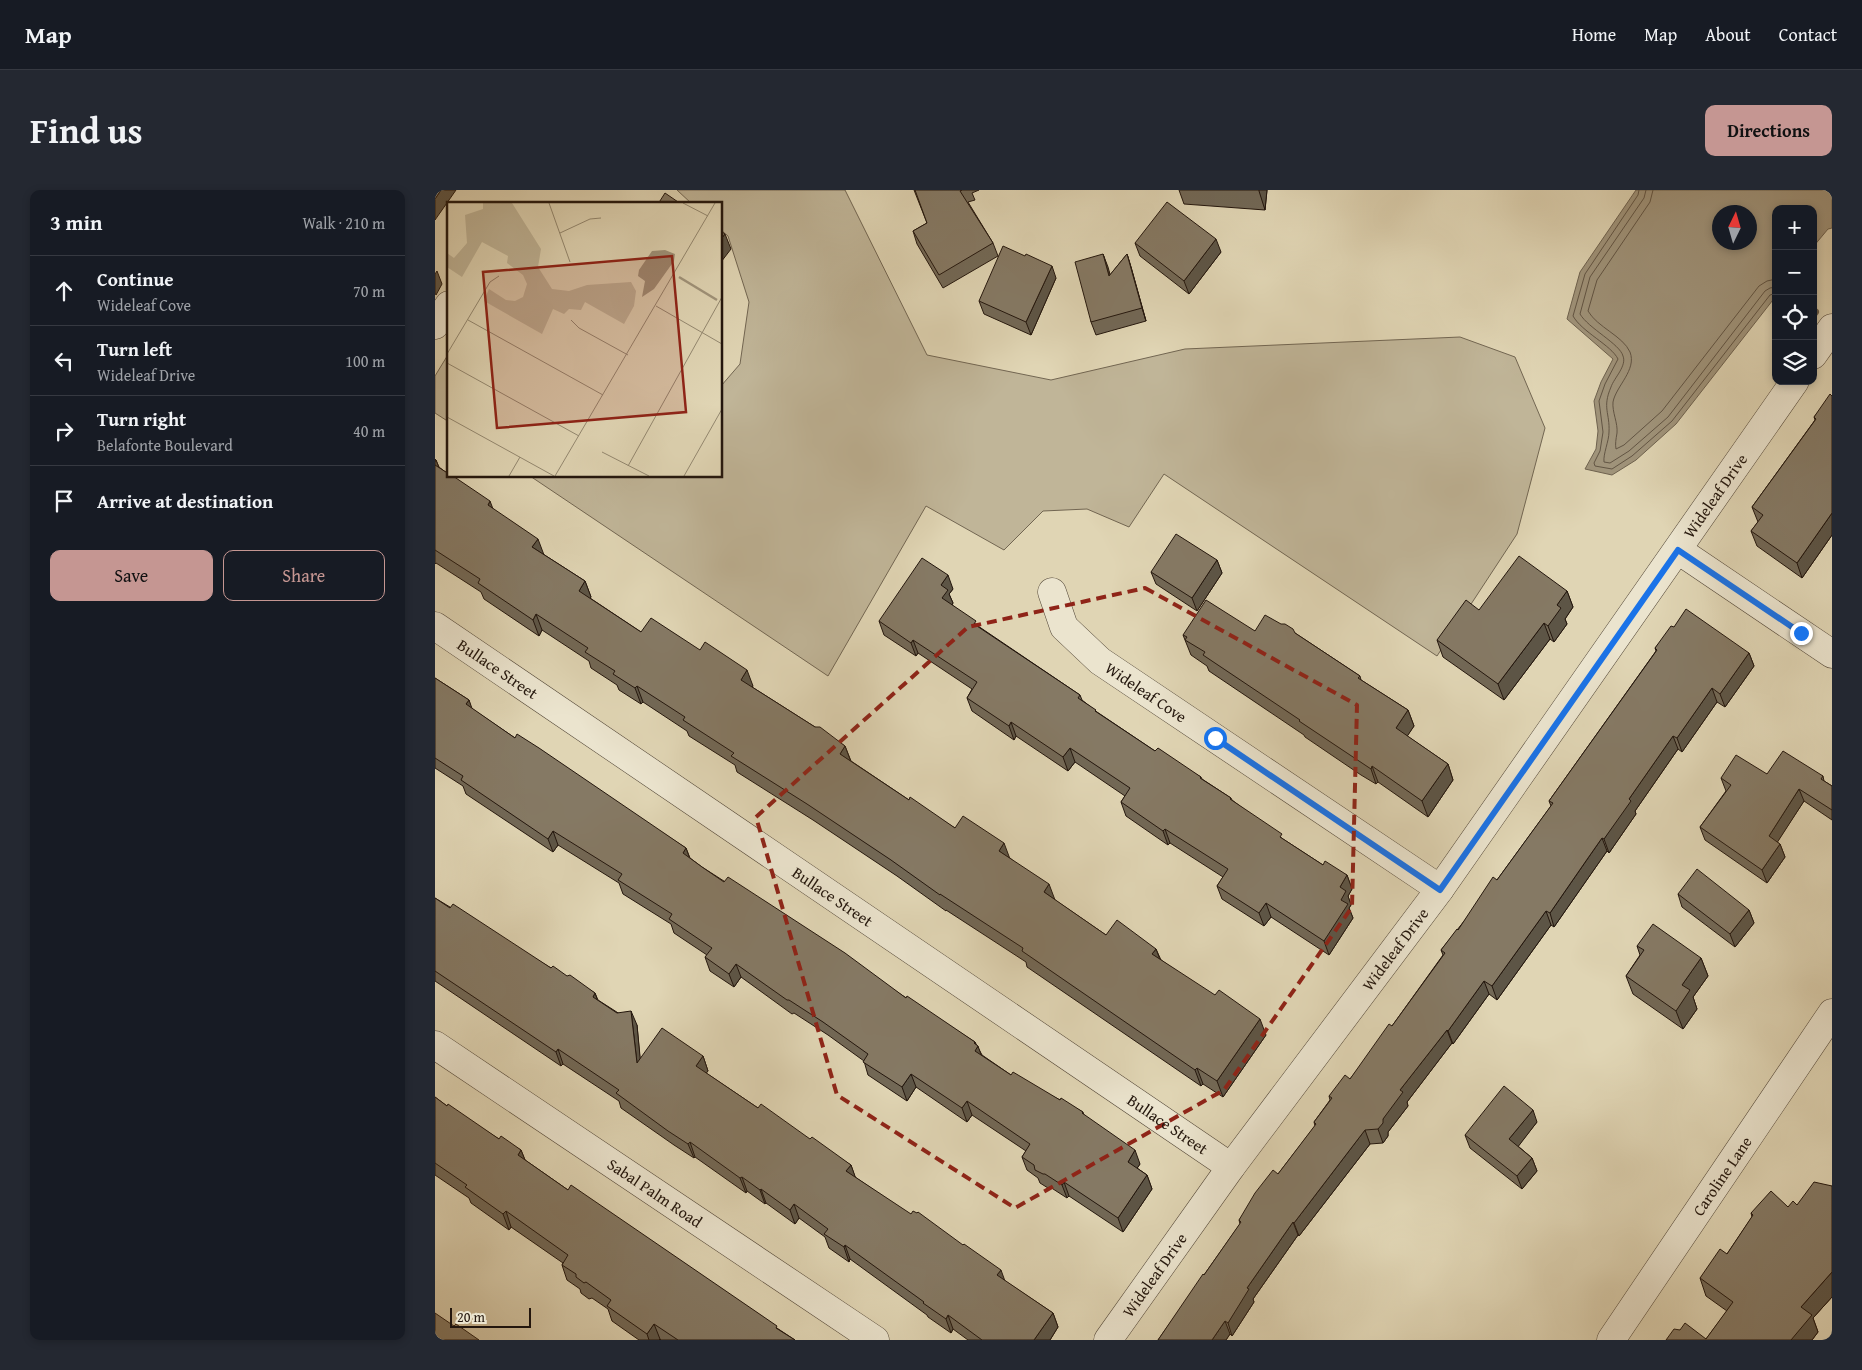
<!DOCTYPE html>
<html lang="en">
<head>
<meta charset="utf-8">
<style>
	:root { --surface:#171b24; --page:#242831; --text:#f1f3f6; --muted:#9ea1a6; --line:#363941; --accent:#c59692 }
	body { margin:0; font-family:"Gentium Book Plus",serif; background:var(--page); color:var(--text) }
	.controls { position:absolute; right:15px; top:15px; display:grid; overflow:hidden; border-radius:10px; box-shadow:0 2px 8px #0003 }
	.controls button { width:45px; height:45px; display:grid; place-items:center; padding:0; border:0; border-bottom:1px solid var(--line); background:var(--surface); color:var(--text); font:25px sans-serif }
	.compass { position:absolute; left:1277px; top:15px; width:45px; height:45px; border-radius:50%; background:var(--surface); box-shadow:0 2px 8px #0003; rotate:5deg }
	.scale { position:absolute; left:15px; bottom:12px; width:81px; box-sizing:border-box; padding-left:5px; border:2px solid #23160d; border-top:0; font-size:14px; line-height:18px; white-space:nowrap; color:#23160d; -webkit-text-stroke:4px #ebe4ce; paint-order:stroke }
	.stop { position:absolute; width:15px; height:15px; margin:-11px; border:4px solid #1a73e8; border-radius:50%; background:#fff }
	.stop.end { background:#1a73e8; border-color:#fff; box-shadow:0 1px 5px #0008 }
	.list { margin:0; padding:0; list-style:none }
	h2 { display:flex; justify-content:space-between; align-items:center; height:65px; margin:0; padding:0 20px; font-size:21px }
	h2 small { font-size:16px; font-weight:400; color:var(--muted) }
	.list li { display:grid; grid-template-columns:32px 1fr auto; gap:15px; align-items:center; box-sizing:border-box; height:70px; padding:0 20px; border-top:1px solid var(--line) }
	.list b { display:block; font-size:19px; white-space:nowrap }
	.list p { margin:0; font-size:16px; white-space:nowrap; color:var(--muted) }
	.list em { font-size:16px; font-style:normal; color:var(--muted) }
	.actions { display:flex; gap:10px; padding:15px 20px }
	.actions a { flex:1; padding:11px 0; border:1px solid var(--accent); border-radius:10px; text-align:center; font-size:18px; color:var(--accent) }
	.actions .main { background:var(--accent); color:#111 }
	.icon { flex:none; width:28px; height:28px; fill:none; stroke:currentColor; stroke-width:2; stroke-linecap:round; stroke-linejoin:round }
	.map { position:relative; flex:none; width:1397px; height:1150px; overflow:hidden; border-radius:10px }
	header { display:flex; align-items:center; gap:30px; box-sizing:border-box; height:70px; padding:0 25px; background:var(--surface); border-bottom:1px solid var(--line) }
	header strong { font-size:24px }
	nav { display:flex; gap:28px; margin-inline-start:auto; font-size:18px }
	.intro { display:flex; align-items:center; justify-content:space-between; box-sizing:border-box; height:120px; padding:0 30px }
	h1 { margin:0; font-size:35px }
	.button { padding:12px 22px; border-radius:10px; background:var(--accent); color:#111; font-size:18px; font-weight:700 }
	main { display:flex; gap:30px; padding:0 30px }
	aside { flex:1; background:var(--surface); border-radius:10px; box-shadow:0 2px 8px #0003 }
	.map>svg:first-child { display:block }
	.green { fill:#c0b598; stroke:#726652 }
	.water { fill:#a0947b; stroke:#6e624f; fill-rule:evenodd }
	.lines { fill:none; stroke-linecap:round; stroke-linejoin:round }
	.shore { stroke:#625544; stroke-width:1 }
	.stream { stroke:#6e624f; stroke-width:8 }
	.minor-casing { stroke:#524637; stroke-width:29 }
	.minor { stroke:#ebe4ce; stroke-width:28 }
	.wall { fill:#726856; stroke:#23160d }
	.shaded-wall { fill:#5d5546; stroke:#23160d }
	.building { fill:#857964; stroke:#23160d }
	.route { stroke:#1a73e8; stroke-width:6 }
	.marked { fill:none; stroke:#8f2418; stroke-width:4; stroke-dasharray:10 6; stroke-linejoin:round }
	.labels { text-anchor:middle; stroke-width:4; stroke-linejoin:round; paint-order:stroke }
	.street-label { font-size:16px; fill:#23160d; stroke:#ebe4ce }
	.inset-river { fill:none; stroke:#a0947b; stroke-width:2.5 }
	.inset-road { fill:none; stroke:#948971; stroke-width:1 }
	.view { fill:#8f2418; fill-opacity:0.15; stroke:#8f2418; stroke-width:2.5 }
	.inset-edge { fill:none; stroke:#23160d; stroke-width:2.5 }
</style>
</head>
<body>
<header>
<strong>Map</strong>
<nav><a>Home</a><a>Map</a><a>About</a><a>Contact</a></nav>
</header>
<div class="intro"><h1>Find us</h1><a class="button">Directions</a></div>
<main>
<aside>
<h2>3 min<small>Walk · 210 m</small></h2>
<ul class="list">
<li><svg class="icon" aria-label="ahead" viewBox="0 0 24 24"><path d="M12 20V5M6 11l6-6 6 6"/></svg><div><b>Continue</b><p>Wideleaf Cove</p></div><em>70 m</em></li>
<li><svg class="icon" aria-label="left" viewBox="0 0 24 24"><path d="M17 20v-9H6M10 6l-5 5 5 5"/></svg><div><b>Turn left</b><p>Wideleaf Drive</p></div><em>100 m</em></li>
<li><svg class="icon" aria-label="right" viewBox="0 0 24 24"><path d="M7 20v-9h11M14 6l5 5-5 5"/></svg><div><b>Turn right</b><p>Belafonte Boulevard</p></div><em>40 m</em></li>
<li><svg class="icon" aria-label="arrive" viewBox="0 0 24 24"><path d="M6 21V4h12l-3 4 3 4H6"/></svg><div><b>Arrive at destination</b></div></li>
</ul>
<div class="actions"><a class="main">Save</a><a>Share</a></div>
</aside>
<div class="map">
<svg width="1397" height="1150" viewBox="0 0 1397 1150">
	<rect width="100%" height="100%" fill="#e0d5b4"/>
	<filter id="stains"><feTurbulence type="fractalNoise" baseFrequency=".004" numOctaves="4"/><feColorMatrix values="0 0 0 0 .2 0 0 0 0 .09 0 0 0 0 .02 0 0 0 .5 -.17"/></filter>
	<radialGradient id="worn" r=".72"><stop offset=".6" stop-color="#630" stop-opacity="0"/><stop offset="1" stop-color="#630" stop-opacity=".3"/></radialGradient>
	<g class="green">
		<path d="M 242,0 L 410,0 L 492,165 L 616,190 L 750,159 L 1025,147 L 1080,167 L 1110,238 L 1082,344 L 1002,466 L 729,284 L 694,337 L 652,319 L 608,321 L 569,360 L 491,316 L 393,486 L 95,286 L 286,286 L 286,196 L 305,174 L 314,112 L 293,46 L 286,40 L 286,14 L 257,14 Z"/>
		<path d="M 14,163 L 14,232 L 0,223 L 0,186 Z"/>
	</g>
	<path class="water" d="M 1201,0 L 1397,0 L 1397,38 L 1393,39 L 1378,57 L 1378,19 L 1341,19 L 1341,106 L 1241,234 L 1201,270 L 1177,285 L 1150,279 L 1161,259 L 1163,241 L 1159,211 L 1166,192 L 1178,169 L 1132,129 L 1145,82 ZM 1284,22 L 1314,22 L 1314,52 L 1284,52 Z"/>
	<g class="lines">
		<g class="shore">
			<path d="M 1204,0 L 1203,5 L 1150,84 L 1138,126 C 1147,142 1176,155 1183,169 L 1170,194 L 1164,211 L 1168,242 L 1165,261 L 1159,273 L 1160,276 L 1177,279 L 1197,266 L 1237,231 L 1335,105 L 1341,103"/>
			<path d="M 1211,0 L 1209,8 L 1155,87 L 1145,124 C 1153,138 1185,154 1188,166 C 1192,176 1179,188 1176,197 C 1167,218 1175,223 1174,242 C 1174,251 1168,264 1169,272 L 1175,273 L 1194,261 L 1233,227 L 1330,101 L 1335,98 L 1341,97"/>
			<path d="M 1218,0 L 1215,12 L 1162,90 L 1153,121 C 1162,137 1188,146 1195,162 C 1202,180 1181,196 1178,212 C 1177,222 1183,233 1182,243 C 1181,249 1180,254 1181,259 L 1189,255 L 1227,221 L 1324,96 L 1332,91 L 1341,89"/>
		</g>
		<path class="stream" d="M 1378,121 L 1380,122"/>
		<defs>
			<g id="minor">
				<path d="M 0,135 L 14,115"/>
				<path d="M 1378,165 L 1397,138"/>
				<path d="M 1243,360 L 1397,464"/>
				<path id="s1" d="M 617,402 L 629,437 L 665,471 L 1005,699"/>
				<path id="s2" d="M 0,436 L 796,977"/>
				<path id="s3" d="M 0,855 L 440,1150"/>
				<path id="s4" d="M 673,1150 L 796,977 L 1005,699 L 1360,191"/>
				<path id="s5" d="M 1176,1150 L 1397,823"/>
			</g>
		</defs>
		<use href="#minor" class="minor-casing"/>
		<use href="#minor" class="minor"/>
	</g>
	<g class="wall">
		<path d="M 479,0 L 544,0 L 537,3 L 540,10 L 533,12 L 558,53 L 563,66 L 508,98 L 482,54 L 478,41 L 492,33 Z"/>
		<path d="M 744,0 L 832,0 L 830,20 L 749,14 Z"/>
		<path d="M 700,53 L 786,62 L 754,104 L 705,66 Z"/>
		<path d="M 668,64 L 675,85 L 692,64 L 696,77 L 711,131 L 661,145 L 656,132 Z"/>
		<path d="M 621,88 L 596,145 L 549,124 L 544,111 Z"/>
		<path d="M 1397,206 L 1397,345 L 1367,388 L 1322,356 L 1316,341 L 1323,332 L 1317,317 L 1380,230 L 1379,227 Z"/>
		<path d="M 0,269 L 1,270 L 4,277 L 58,319 L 108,364 L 150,391 L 156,407 L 155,408 L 206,442 L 318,496 L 317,497 L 410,556 L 416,571 L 474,610 L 520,638 L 574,667 L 620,710 L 671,745 L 721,759 L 726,770 L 831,845 L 788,907 L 768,894 L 766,896 L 592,777 L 591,772 L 511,720 L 511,721 L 462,686 L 378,630 L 302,582 L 300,575 L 254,546 L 252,541 L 208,512 L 206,514 L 184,500 L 182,495 L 156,478 L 154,471 L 107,440 L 104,446 L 49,409 L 46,402 L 1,373 L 0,374 Z"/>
		<path d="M 782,370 L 787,383 L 762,421 L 721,394 L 716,382 Z"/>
		<path d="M 518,399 L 514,404 L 518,413 L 517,415 L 543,436 L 645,505 L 647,510 L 662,522 L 720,561 L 766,587 L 767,589 L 796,608 L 797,610 L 848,649 L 888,675 L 912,685 L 917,699 L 913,706 L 916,715 L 914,718 L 918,728 L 894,765 L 836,727 L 829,736 L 787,709 L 782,696 L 788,687 L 735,653 L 733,655 L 691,626 L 686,612 L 690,606 L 640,572 L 633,581 L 581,546 L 579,550 L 537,521 L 532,508 L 537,499 L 483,463 L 481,466 L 449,445 L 444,431 Z"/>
		<path d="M 1132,401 L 1138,417 L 1130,429 L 1132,434 L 1119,452 L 1115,449 L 1069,510 L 1008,467 L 1002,450 L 1044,420 Z"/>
		<path d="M 1239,437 L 1314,463 L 1319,476 L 1290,517 L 1282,512 L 1247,562 L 1243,559 L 1200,621 L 1201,624 L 1174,663 L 1172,661 L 1158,681 L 1119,737 L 1116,735 L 1062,810 L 1054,804 L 1018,854 L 1017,853 L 972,912 L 973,916 L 953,942 L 953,946 L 948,953 L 935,954 L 864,1046 L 863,1045 L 818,1109 L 819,1112 L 797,1146 L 795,1144 L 791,1150 L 723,1150 L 805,1034 L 804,1030 L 843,984 L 880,936 L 879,932 L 895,910 L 894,906 L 915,889 L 957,836 L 1008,765 L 1006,760 L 1062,690 L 1116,616 L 1114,611 L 1221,461 L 1220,458 Z"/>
		<path d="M 820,441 L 860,443 L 925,486 L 926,490 L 973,520 L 979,536 L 972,546 L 1013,574 L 1018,590 L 993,627 L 943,592 L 941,594 L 926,585 L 870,547 L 869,545 L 774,481 L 772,476 L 756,465 L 748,445 Z"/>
		<path d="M 0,488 L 34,510 L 36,518 L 80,548 L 251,658 L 255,668 L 267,677 L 540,852 L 547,865 L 576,885 L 625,910 L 648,922 L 649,925 L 705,974 L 702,978 L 712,985 L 717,999 L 688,1042 L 634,1006 L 632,1008 L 615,997 L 613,998 L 605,993 L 603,988 L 592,980 L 587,967 L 591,961 L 537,925 L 532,932 L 481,897 L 472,911 L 433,885 L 429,871 L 393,845 L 359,823 L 357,824 L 306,787 L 299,797 L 275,781 L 270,767 L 272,765 L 239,743 L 236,734 L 188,704 L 184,693 L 123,655 L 118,662 L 31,604 L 28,596 L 0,578 Z"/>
		<path d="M 1332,584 L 1388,586 L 1389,591 L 1397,596 L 1397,630 L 1369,611 L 1342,652 L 1345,654 L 1350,667 L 1332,693 L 1270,650 L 1265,637 L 1291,601 L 1286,588 Z"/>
		<path d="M 1243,704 L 1314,720 L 1319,733 L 1300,757 L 1247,717 Z"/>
		<path d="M 0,708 L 116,778 L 160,803 L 163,810 L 202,835 L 205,869 L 268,866 L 273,881 L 271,883 L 323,918 L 416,975 L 420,987 L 570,1091 L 618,1123 L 623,1137 L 615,1150 L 533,1150 L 518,1139 L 516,1143 L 493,1127 L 492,1125 L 415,1069 L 414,1072 L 394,1058 L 390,1047 L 364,1028 L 360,1034 L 331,1013 L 330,1014 L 312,1001 L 311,1003 L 260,967 L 259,968 L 239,955 L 186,918 L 184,911 L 128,874 L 126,876 L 0,791 Z"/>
		<path d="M 1202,756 L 1266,768 L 1273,786 L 1258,807 L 1262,819 L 1248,839 L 1198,804 L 1191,786 L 1205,765 Z"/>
		<path d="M 0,907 L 12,916 L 64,949 L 86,960 L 90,970 L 133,1000 L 360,1150 L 226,1150 L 225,1149 L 224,1150 L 204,1150 L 177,1131 L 173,1119 L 157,1108 L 154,1109 L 146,1103 L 145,1099 L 132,1090 L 127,1075 L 128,1073 L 76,1037 L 74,1040 L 36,1013 L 34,1008 L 0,985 Z"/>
		<path d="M 1102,932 L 1083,956 L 1097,968 L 1102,981 L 1087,999 L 1035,958 L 1030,945 Z"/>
		<path d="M 1397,996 L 1397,1107 L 1378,1128 L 1383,1142 L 1377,1150 L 1231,1150 L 1245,1140 L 1271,1149 L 1292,1121 L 1271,1106 L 1265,1088 L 1292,1064 L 1317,1027 L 1316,1023 L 1362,1015 Z"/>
	</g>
	<g class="shaded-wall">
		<path d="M 6,0 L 21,0 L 0,30 L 0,9 Z"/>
		<path d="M 824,0 L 832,0 L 830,20 L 824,1 Z"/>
		<path d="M 290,44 L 296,59 L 286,72 L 286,49 Z"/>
		<path d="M 781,49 L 786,62 L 754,104 L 749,91 Z"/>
		<path d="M 668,64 L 673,77 L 679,99 L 674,86 Z"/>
		<path d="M 692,64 L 696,77 L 711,131 L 707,118 Z"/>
		<path d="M 617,76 L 621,88 L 596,145 L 591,132 Z"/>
		<path d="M 2,81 L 7,94 L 1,105 L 0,103 L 0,84 Z"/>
		<path d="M 1,270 L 7,286 L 0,278 L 0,272 Z"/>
		<path d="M 55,311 L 61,327 L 53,315 Z"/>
		<path d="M 1397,323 L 1397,345 L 1367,388 L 1362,373 Z"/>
		<path d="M 103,349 L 109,365 L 97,357 Z"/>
		<path d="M 782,370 L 787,383 L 762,421 L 757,408 Z"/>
		<path d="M 513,385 L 518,399 L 514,404 L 518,413 L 512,422 L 507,408 L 506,395 Z"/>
		<path d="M 150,391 L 156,407 L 150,417 L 144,401 Z"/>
		<path d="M 1132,401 L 1138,417 L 1130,429 L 1132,434 L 1119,452 L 1113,436 L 1122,415 Z"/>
		<path d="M 101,424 L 107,440 L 104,446 L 98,430 Z"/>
		<path d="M 1109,433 L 1115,449 L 1069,510 L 1063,494 Z"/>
		<path d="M 478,450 L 483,463 L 481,466 L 476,453 Z"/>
		<path d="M 1314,463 L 1319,476 L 1290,517 L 1285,504 Z"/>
		<path d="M 312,480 L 318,496 L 312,506 L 306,490 Z"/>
		<path d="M 202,496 L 208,512 L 206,514 L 200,498 Z"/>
		<path d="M 1277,498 L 1282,512 L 1247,562 L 1242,548 Z"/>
		<path d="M 34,510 L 39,524 L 31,514 Z"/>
		<path d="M 973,520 L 979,536 L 967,554 L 961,538 Z"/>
		<path d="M 576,532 L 581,546 L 579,550 L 574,536 Z"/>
		<path d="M 1238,546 L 1243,559 L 1200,621 L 1201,624 L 1174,663 L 1169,649 L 1194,609 Z"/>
		<path d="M 410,556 L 416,572 L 405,564 Z"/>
		<path d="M 635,558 L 640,572 L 633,581 L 628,567 Z"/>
		<path d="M 1013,574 L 1018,590 L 993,627 L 987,611 Z"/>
		<path d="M 937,576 L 943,592 L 941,594 L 936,579 Z"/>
		<path d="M 1364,599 L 1369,611 L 1338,659 L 1334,646 Z"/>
		<path d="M 730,639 L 735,653 L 733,655 L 728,641 Z"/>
		<path d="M 118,641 L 123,655 L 118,662 L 113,649 Z"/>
		<path d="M 1167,648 L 1172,661 L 1119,737 L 1115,723 Z"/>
		<path d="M 569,653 L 575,669 L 564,661 Z"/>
		<path d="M 1345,654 L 1350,667 L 1332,693 L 1327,680 Z"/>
		<path d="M 251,658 L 256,672 L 248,663 Z"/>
		<path d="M 912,685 L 917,699 L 913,706 L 916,715 L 914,718 L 918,728 L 894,765 L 889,751 L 906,710 L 905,697 Z"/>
		<path d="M 614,694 L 620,710 L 609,702 Z"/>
		<path d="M 831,713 L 836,727 L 829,736 L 824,723 Z"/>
		<path d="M 1314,720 L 1319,733 L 1300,757 L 1295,744 Z"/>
		<path d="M 1111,721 L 1116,735 L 1062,810 L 1057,796 Z"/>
		<path d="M 721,759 L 727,775 L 717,764 Z"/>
		<path d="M 1266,768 L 1273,786 L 1258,807 L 1262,819 L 1248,839 L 1241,821 L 1247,795 Z"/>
		<path d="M 301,774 L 306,787 L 299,797 L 294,784 Z"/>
		<path d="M 1049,791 L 1054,804 L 1018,854 L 1013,841 Z"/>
		<path d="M 160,803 L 165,818 L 158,807 Z"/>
		<path d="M 196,821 L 202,835 L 207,887 L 202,873 Z"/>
		<path d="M 825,829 L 831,845 L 788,907 L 782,891 Z"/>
		<path d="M 1012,840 L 1017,853 L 972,912 L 973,916 L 953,942 L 953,946 L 948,953 L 943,939 L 948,929 L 965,900 Z"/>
		<path d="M 540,852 L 542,858 L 543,856 L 548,870 L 540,861 L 539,853 Z"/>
		<path d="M 123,859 L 128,874 L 126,876 L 121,862 Z"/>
		<path d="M 268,866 L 273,881 L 266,890 L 261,876 Z"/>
		<path d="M 762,878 L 768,894 L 766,896 L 760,880 Z"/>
		<path d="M 476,884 L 481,897 L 472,911 L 467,897 Z"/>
		<path d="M 532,911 L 537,925 L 532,932 L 527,918 Z"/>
		<path d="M 1098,920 L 1102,932 L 1079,962 L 1074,949 Z"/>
		<path d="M 930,940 L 935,954 L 864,1046 L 859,1033 Z"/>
		<path d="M 255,952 L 260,967 L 259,968 L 253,954 Z"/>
		<path d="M 86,960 L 92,975 L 83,965 Z"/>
		<path d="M 700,960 L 705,974 L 697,986 L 693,972 Z"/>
		<path d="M 1097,968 L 1102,981 L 1087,999 L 1082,986 Z"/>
		<path d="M 416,975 L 421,989 L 411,981 Z"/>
		<path d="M 712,985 L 717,999 L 688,1042 L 683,1028 Z"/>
		<path d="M 307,987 L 312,1001 L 311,1003 L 305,988 Z"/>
		<path d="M 629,992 L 634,1006 L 632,1008 L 627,995 Z"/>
		<path d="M 326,999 L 331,1013 L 330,1014 L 325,1000 Z"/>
		<path d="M 359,1014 L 364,1028 L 360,1034 L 355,1020 Z"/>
		<path d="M 71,1021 L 76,1037 L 74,1040 L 68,1024 Z"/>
		<path d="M 858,1032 L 863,1045 L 818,1109 L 819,1112 L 797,1146 L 793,1133 L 812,1098 Z"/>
		<path d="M 410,1055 L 415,1069 L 414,1072 L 409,1057 Z"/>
		<path d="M 566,1080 L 571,1094 L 562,1085 Z"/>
		<path d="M 1397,1082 L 1397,1107 L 1378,1128 L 1383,1142 L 1377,1150 L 1356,1150 L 1366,1117 Z"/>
		<path d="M 618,1123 L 623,1137 L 615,1150 L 599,1150 Z"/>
		<path d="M 513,1125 L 518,1139 L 516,1143 L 511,1129 Z"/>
		<path d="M 790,1131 L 795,1144 L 791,1150 L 777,1150 Z"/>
		<path d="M 219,1134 L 225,1149 L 224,1150 L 214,1150 L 212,1144 Z"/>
	</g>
	<g class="building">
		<path d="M 0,0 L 6,0 L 0,9 Z"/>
		<path d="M 480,0 L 527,0 L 525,1 L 558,53 L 504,85 L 478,41 L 492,33 Z"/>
		<path d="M 230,3 L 246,14 L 223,14 Z"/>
		<path d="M 732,12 L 781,49 L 749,91 L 700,53 Z"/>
		<path d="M 286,41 L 290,44 L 286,49 Z"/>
		<path d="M 568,56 L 590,66 L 591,64 L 617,76 L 591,132 L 544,111 Z"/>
		<path d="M 668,64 L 674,86 L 692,64 L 707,118 L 656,132 L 640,72 Z"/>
		<path d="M 1395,204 L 1397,206 L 1397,323 L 1362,373 L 1316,341 L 1328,325 L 1317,317 L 1381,229 L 1379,227 Z"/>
		<path d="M 0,275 L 14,284 L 14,286 L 18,286 L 55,311 L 53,315 L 103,349 L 97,357 L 150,391 L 144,401 L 206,442 L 216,428 L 265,460 L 270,452 L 312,480 L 306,490 L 380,537 L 385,537 L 410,556 L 405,564 L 474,610 L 475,607 L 520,638 L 528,626 L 569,653 L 564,661 L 614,694 L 609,702 L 671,745 L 682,730 L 721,759 L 717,764 L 780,805 L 784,800 L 825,829 L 782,891 L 762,878 L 760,880 L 587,761 L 588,758 L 505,704 L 505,705 L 456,670 L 372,614 L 296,566 L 299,563 L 248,530 L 250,527 L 202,496 L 200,498 L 178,484 L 180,481 L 150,462 L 153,458 L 101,424 L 98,430 L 43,393 L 45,389 L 0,360 Z"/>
		<path d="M 741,344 L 782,370 L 757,408 L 716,382 Z"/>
		<path d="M 1084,366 L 1132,401 L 1122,415 L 1126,418 L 1113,436 L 1109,433 L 1063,494 L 1002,450 L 1031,410 L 1044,420 Z"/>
		<path d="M 487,368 L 513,385 L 506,395 L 513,400 L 507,408 L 541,431 L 539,434 L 645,505 L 643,508 L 661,520 L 660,521 L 720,561 L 723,558 L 766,587 L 765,588 L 796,608 L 795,609 L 847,644 L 845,647 L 888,675 L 890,671 L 912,685 L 905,697 L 911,701 L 906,710 L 913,714 L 889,751 L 831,713 L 824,723 L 782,696 L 793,679 L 730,639 L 728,641 L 686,612 L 695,598 L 635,558 L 628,567 L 576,532 L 574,536 L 532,508 L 542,492 L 478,450 L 476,453 L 444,431 Z"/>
		<path d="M 771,410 L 820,441 L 830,425 L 846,434 L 850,434 L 858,439 L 860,443 L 925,486 L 923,488 L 973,520 L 961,538 L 1013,574 L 987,611 L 937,576 L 936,579 L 864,531 L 865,530 L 768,465 L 770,462 L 750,450 L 752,447 L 748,445 Z"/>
		<path d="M 1251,419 L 1314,463 L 1285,504 L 1277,498 L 1242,548 L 1238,546 L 1194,609 L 1196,611 L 1169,649 L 1167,648 L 1153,668 L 1115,723 L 1111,721 L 1057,796 L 1049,791 L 1013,841 L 1012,840 L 965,900 L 968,902 L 948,929 L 948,933 L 943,939 L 930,940 L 859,1033 L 858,1032 L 812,1098 L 814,1099 L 793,1133 L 790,1131 L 777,1150 L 723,1150 L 768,1084 L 769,1085 L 806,1032 L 804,1030 L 820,1003 L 838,980 L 843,984 L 881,934 L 879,932 L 897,908 L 894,906 L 910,885 L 915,889 L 954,834 L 957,836 L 1010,763 L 1006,760 L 1022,739 L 1023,740 L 1058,687 L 1062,690 L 1118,613 L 1114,611 L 1222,460 L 1220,458 L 1236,436 L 1239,437 Z"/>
		<path d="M 0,488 L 34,510 L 31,514 L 80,548 L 82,544 L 104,558 L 251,658 L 248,663 L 267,677 L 289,692 L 293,687 L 410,763 L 471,808 L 472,806 L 540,852 L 539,853 L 543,856 L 540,861 L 576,885 L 578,882 L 625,910 L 626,908 L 648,922 L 647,923 L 700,960 L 693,972 L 712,985 L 683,1028 L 629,992 L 627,995 L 610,984 L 608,984 L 600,980 L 599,975 L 587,967 L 595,954 L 532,911 L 527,918 L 476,884 L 467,897 L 428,872 L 433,864 L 388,832 L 354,810 L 352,810 L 301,774 L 294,784 L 270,767 L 277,758 L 234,729 L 237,724 L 183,690 L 187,684 L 118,641 L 113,649 L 26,590 L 28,586 L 0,568 Z"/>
		<path d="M 1348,561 L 1388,586 L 1386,589 L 1397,596 L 1397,620 L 1364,599 L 1334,646 L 1345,654 L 1327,680 L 1265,637 L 1296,595 L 1286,588 L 1301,565 L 1332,584 Z"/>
		<path d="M 1262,679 L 1314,720 L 1295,744 L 1243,704 Z"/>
		<path d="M 0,708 L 15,718 L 18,714 L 116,778 L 118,776 L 132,786 L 135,785 L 160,803 L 158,807 L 182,823 L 196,821 L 202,873 L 227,838 L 268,866 L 261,876 L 323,918 L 326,914 L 375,949 L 377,947 L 416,975 L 411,981 L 476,1024 L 478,1021 L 482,1023 L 483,1022 L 528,1055 L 529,1054 L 566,1080 L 562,1085 L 618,1123 L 599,1150 L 547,1150 L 513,1125 L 511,1129 L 488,1113 L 489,1112 L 410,1055 L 409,1057 L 389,1044 L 393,1039 L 359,1014 L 355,1020 L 326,999 L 325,1000 L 307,987 L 305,988 L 255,952 L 253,954 L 233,941 L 181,903 L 184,900 L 123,859 L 121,862 L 0,781 Z"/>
		<path d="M 1218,734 L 1266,768 L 1247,795 L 1255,800 L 1241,821 L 1191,786 L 1209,760 L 1202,756 Z"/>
		<path d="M 1069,896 L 1098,920 L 1074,949 L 1097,968 L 1082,986 L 1030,945 Z"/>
		<path d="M 0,907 L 12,916 L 13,914 L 64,949 L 66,946 L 86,960 L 83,965 L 133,1000 L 136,995 L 342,1136 L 341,1138 L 360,1150 L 243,1150 L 219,1134 L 212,1144 L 172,1116 L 176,1110 L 151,1092 L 149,1093 L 141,1087 L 141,1084 L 127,1075 L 133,1065 L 71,1021 L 68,1024 L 30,997 L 32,995 L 0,973 Z"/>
		<path d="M 1379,992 L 1397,996 L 1397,1082 L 1366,1117 L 1377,1125 L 1356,1150 L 1231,1150 L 1239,1139 L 1245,1140 L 1250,1133 L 1271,1149 L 1298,1112 L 1265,1088 L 1285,1059 L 1292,1064 L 1318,1025 L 1316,1023 L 1336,1001 L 1353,1017 L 1358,1011 L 1362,1015 Z"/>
		<path d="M 0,1123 L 19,1136 L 21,1134 L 44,1150 L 0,1150 Z"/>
	</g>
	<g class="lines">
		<path class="route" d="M 780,548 L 1005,700 L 1243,360 L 1366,443"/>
	</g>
	<path class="marked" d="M 710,398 L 922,515 L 917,717 L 789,900 L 580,1018 L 402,905 L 321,627 L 533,437 Z"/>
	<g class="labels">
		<g class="street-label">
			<text dy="6" stroke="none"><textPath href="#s4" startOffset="1040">Wideleaf Drive</textPath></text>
			<text dy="6" stroke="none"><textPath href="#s2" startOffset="76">Bullace Street</textPath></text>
			<text dy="6" stroke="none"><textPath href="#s1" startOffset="142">Wideleaf Cove</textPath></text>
			<text dy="6" stroke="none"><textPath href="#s2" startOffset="481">Bullace Street</textPath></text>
			<text dy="6" stroke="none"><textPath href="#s4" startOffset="485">Wideleaf Drive</textPath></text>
			<text dy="6" stroke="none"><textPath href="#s2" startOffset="886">Bullace Street</textPath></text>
			<text dy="6" stroke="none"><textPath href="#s5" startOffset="198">Caroline Lane</textPath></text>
			<text dy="6" stroke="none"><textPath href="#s3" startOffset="265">Sabal Palm Road</textPath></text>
			<text dy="6" stroke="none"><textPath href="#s4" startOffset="80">Wideleaf Drive</textPath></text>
		</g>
	</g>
	<g transform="translate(12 12)">
		<rect width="275" height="275" fill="#e0d5b4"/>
		<path d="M 36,1 L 65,1 L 94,47 L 91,65 L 105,87 L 122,89 L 140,83 L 184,80 L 189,89 L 187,104 L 177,122 L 138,100 L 134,108 L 122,107 L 117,112 L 106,107 L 95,132 L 37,99 L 42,87 L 59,98 L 68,99 L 76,95 L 80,82 L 76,73 L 60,61 L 61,54 L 35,40 L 15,75 L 0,65 L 0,51 L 7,56 L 20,41 L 18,13 L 36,7 Z" fill="#c0b598"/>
		<path d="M 218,48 L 228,52 L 227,59 L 207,87 L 195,95 L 198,79 L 191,74 L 192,68 L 205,49 Z" fill="#a0947b"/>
		<path class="inset-river" d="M 232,75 L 270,98"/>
		<path class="inset-road" d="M 102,1 L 123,60M 236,1 L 261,14M 113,31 L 143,17 L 154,16M 209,104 L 275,142M 21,118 L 156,193M 124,118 L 132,126 L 181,153M 0,152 L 43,80 L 52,74M 0,161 L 132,234M 0,215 L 107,274M 155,250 L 202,274M 181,264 L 275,95M 62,274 L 73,255M 108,274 L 268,1M 237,274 L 275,207"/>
		<path class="view" d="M 225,54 L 239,210 L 50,226 L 36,70 Z"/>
		<rect width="275" height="275" class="inset-edge"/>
	</g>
	<rect width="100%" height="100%" filter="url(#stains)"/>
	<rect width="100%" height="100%" fill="url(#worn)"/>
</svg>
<div class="controls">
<button>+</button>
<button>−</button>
<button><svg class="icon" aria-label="locate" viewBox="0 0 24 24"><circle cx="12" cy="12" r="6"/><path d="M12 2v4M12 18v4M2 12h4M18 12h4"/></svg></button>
<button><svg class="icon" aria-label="layers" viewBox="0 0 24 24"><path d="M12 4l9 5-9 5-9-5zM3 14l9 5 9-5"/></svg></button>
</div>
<svg class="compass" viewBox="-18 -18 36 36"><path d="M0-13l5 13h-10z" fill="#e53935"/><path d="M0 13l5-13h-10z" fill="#9ea1a6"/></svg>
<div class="scale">20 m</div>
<div class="stop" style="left:780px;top:548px"></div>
<div class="stop end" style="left:1366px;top:443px"></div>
</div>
</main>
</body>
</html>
